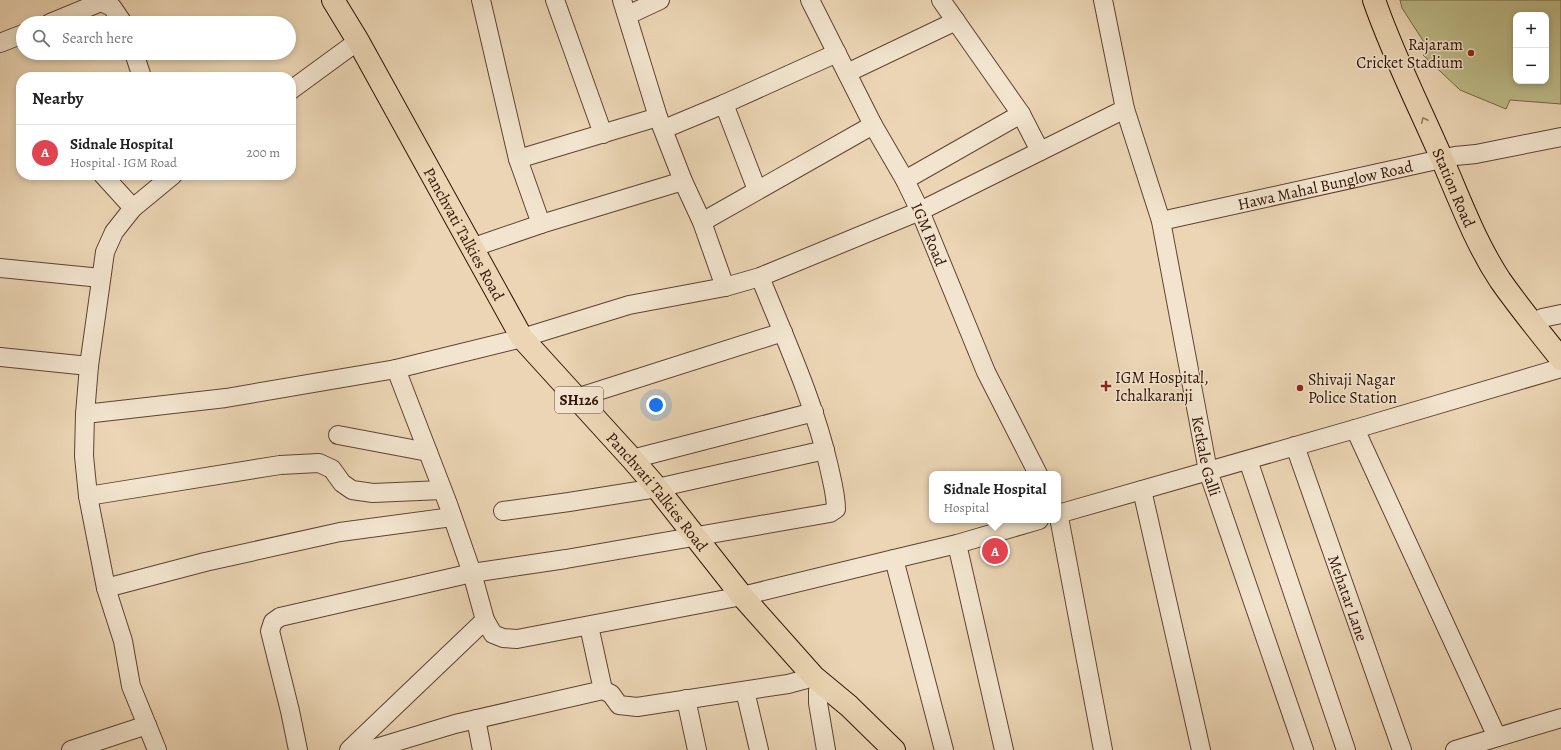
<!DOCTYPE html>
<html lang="en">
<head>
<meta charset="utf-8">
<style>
	:root { --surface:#fff; --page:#f2f2f2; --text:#222; --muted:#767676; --line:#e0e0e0; --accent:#db2777 }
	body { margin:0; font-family:Alegreya,serif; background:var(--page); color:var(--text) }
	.controls { position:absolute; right:12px; top:12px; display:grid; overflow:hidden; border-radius:8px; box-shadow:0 2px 6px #0003 }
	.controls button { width:36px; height:36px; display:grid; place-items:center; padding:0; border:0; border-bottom:1px solid var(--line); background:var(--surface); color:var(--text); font:20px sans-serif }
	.you { position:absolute; left:656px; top:405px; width:14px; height:14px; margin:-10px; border:3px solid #fff; border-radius:50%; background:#1a73e8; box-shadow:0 0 0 6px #1a73e833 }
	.badge { display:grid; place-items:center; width:26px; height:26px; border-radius:50%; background:var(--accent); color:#fff; font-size:13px; font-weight:700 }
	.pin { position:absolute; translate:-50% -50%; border:2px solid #fff; box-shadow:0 1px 4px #0006 }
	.popup { position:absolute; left:929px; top:471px; width:132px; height:52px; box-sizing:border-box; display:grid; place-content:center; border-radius:8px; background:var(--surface); filter:drop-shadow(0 1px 3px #0005); font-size:13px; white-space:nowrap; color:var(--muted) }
	.popup b { font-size:15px; color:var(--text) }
	.popup::after { content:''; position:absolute; left:50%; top:100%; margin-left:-8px; border:8px solid transparent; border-top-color:var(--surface) }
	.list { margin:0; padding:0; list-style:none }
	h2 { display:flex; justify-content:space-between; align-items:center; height:52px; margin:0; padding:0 16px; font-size:17px }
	h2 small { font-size:13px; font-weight:400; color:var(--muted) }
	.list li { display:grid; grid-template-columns:26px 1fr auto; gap:12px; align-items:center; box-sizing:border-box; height:56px; padding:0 16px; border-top:1px solid var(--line) }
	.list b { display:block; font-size:15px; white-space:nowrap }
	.list p { margin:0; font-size:13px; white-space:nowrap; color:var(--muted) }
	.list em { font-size:13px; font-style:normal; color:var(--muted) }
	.icon { flex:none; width:22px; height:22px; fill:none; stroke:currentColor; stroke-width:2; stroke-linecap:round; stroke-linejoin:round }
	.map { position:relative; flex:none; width:1561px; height:750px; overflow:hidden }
	.search { position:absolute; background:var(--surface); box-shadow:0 2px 6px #0003; left:16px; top:16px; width:280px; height:44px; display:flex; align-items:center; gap:10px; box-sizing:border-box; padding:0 14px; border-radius:22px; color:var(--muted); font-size:15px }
	.panel { position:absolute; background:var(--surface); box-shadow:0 2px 6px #0003; left:16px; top:72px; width:280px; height:108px; border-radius:16px }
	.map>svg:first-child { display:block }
	.green { fill:#bdbc89; stroke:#766748; fill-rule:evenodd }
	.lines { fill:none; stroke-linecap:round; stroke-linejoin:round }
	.minor-casing { stroke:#5f4332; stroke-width:20 }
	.major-casing { stroke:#301206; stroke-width:24 }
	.minor { stroke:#f2e4ce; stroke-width:18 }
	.major { stroke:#ebd5b4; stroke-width:22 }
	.oneway { stroke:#977d66 }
	.poi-dot { fill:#8f2418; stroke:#f2e4ce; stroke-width:1.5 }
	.labels { text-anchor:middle; stroke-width:3; stroke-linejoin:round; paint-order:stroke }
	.shield { fill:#f2e4ce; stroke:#6a5142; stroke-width:1 }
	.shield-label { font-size:15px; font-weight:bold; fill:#301206 }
	.poi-label { font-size:16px; fill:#301206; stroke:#f2e4ce; text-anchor:start }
	.street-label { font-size:16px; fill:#301206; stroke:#f2e4ce }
</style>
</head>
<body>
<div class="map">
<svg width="1561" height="750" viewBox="0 0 1561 750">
	<rect width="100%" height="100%" fill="#ebd5b4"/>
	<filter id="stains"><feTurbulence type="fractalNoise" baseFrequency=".005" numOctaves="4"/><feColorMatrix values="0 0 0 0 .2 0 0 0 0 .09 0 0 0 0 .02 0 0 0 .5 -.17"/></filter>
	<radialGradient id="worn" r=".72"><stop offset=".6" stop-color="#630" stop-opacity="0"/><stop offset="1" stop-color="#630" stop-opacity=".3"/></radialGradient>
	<path class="green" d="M 1400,0 L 1561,0 L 1561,104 L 1510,100 L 1506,109 L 1460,90 L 1423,55 L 1429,50 L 1402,8 ZM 1516,15 L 1546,15 L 1546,81 L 1516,81 Z"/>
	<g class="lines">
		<defs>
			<g id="minor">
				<path d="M 481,0 L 518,159 L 658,117"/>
				<path d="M 555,0 L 603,134"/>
				<path d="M 622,0 L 658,117 L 683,181 L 702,222 L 725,287"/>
				<path id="s1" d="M 810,0 L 873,125 L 905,180 L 920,211 L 986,372 L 1038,474"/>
				<path d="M 941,0 L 1021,114 L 1040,151"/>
				<path d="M 628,15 L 660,0"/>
				<path d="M 50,23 L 101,2 L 112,7 L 123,23"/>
				<path d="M 0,43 L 23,34"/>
				<path d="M 134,53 L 142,77"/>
				<path d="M 847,73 L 956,21"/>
				<path d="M 291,90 L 358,41"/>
				<path d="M 724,104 L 757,190"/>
				<path id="s2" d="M 1125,109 L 1161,221 L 1208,471 L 1304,750"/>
				<path d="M 664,129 L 724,104 L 837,53"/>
				<path d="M 518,159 L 541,224"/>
				<path d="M 103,175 L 133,208"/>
				<path d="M 905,180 L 1021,114"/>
				<path id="s3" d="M 1161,221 L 1455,156 L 1476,154 L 1561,137"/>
				<path d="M 702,222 L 873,125"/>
				<path d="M 471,248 L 541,224 L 683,181"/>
				<path d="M 0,268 L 101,278"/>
				<path d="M 1542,318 L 1561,314"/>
				<path d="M 0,357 L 89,366"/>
				<path d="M 396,369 L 448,504 L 472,573 L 485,620 L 493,634 L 503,638 L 517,639 L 742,596 L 894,559 L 957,544 L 1039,520"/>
				<path d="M 576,398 L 783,332"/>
				<path d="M 85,414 L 226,398 L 396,369 L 522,338 L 629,305 L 725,287 L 760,277 L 920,211 L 1125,109 L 1103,0"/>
				<path d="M 1355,429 L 1497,737"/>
				<path d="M 338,435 L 428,452"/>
				<path id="s4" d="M 1295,446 L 1402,750"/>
				<path d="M 632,459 L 814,412"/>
				<path d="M 1248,460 L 1346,750"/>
				<path d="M 1142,490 L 1201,750"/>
				<path d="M 88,496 L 280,465 L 319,463 L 332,469 L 342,483 L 352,490 L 373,493 L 442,490"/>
				<path d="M 503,511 L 569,502 L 657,488 L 825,450"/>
				<path d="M 1058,512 L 1103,750"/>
				<path d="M 1058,514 L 1355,429 L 1561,368"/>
				<path d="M 957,544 L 1004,750"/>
				<path d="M 894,559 L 944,750"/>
				<path d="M 106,588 L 205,562 L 340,532 L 452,517"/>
				<path d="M 589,626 L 603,690"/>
				<path d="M 821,685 L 818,690 L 818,703 L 826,750"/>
				<path d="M 745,691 L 759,750"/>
				<path d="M 686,699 L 697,750"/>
				<path d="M 476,719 L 482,750"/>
				<path d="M 71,750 L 147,725"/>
				<path d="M 157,750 L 131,686 L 123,641 L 106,588 L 88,496 L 84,456 L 85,414 L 89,366 L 105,252 L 114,232 L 133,208 L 173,175"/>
				<path d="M 298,750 L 290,711 L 270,631 L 273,622 L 280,617 L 472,573 L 566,559 L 830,513 L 836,509 C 836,495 832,481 829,467 C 814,401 785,339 760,277"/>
				<path d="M 349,750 L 485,620"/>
				<path d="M 369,750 L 455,724 L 603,690 L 611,694 L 619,705 L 637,707 L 788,684 L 814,677"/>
				<path d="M 1455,750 L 1561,718"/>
			</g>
			<g id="major">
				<path id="s5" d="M 333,0 L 358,41 L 522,338 L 632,459 L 657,488 L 742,596 L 814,677 L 849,706 L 894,750"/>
				<path id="s6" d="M 1374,0 C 1393,55 1419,106 1442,159 C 1460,200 1475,242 1500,280 C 1519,307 1540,333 1561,359"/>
			</g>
		</defs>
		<use href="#minor" class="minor-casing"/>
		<use href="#major" class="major-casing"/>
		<use href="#minor" class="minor"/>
		<use href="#major" class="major"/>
	</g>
	<defs><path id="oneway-chevron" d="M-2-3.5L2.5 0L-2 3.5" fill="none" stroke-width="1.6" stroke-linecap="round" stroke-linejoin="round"/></defs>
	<use class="oneway" href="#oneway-chevron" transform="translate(1424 120) rotate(-115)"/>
	<g class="poi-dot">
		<circle cx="1471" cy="53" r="4"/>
		<path d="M1104 380h4v4h4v4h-4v4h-4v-4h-4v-4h4z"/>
		<circle cx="1300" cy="388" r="4"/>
	</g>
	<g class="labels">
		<rect class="shield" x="555" y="387" width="48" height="26" rx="3"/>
		<g class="shield-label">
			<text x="579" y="405">SH126</text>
		</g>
		<g class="poi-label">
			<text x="1463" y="50" text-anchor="end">Rajaram<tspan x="1463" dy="18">Cricket Stadium</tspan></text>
			<text x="1115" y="383">IGM Hospital,<tspan x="1115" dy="18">Ichalkaranji</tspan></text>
			<text x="1308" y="385">Shivaji Nagar<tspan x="1308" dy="18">Police Station</tspan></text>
		</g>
		<g class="street-label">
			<text dy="6" stroke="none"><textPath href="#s3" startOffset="168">Hawa Mahal Bunglow Road</textPath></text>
			<text dy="6" stroke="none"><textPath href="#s6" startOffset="204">Station Road</textPath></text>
			<text dy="6" stroke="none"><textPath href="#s5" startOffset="268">Panchvati Talkies Road</textPath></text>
			<text dy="6" stroke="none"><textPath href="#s1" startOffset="263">IGM Road</textPath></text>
			<text dy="6" stroke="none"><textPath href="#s2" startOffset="357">Ketkale Galli</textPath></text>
			<text dy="6" stroke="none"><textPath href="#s5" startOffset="592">Panchvati Talkies Road</textPath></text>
			<text dy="6" stroke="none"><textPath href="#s4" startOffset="161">Mehatar Lane</textPath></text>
		</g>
	</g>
	<rect width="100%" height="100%" filter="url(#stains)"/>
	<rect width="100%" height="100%" fill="url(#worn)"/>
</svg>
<div class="controls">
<button>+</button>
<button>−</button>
</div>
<div class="you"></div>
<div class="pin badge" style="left:995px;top:551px;background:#e0444e">A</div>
<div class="popup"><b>Sidnale Hospital</b>Hospital</div>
<div class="search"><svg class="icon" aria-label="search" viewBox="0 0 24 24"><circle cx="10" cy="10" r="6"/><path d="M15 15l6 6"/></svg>Search here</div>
<section class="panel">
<h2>Nearby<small></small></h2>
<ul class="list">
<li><span class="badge" style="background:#e0444e">A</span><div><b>Sidnale Hospital</b><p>Hospital · IGM Road</p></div><em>200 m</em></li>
</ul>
</section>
</div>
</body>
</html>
